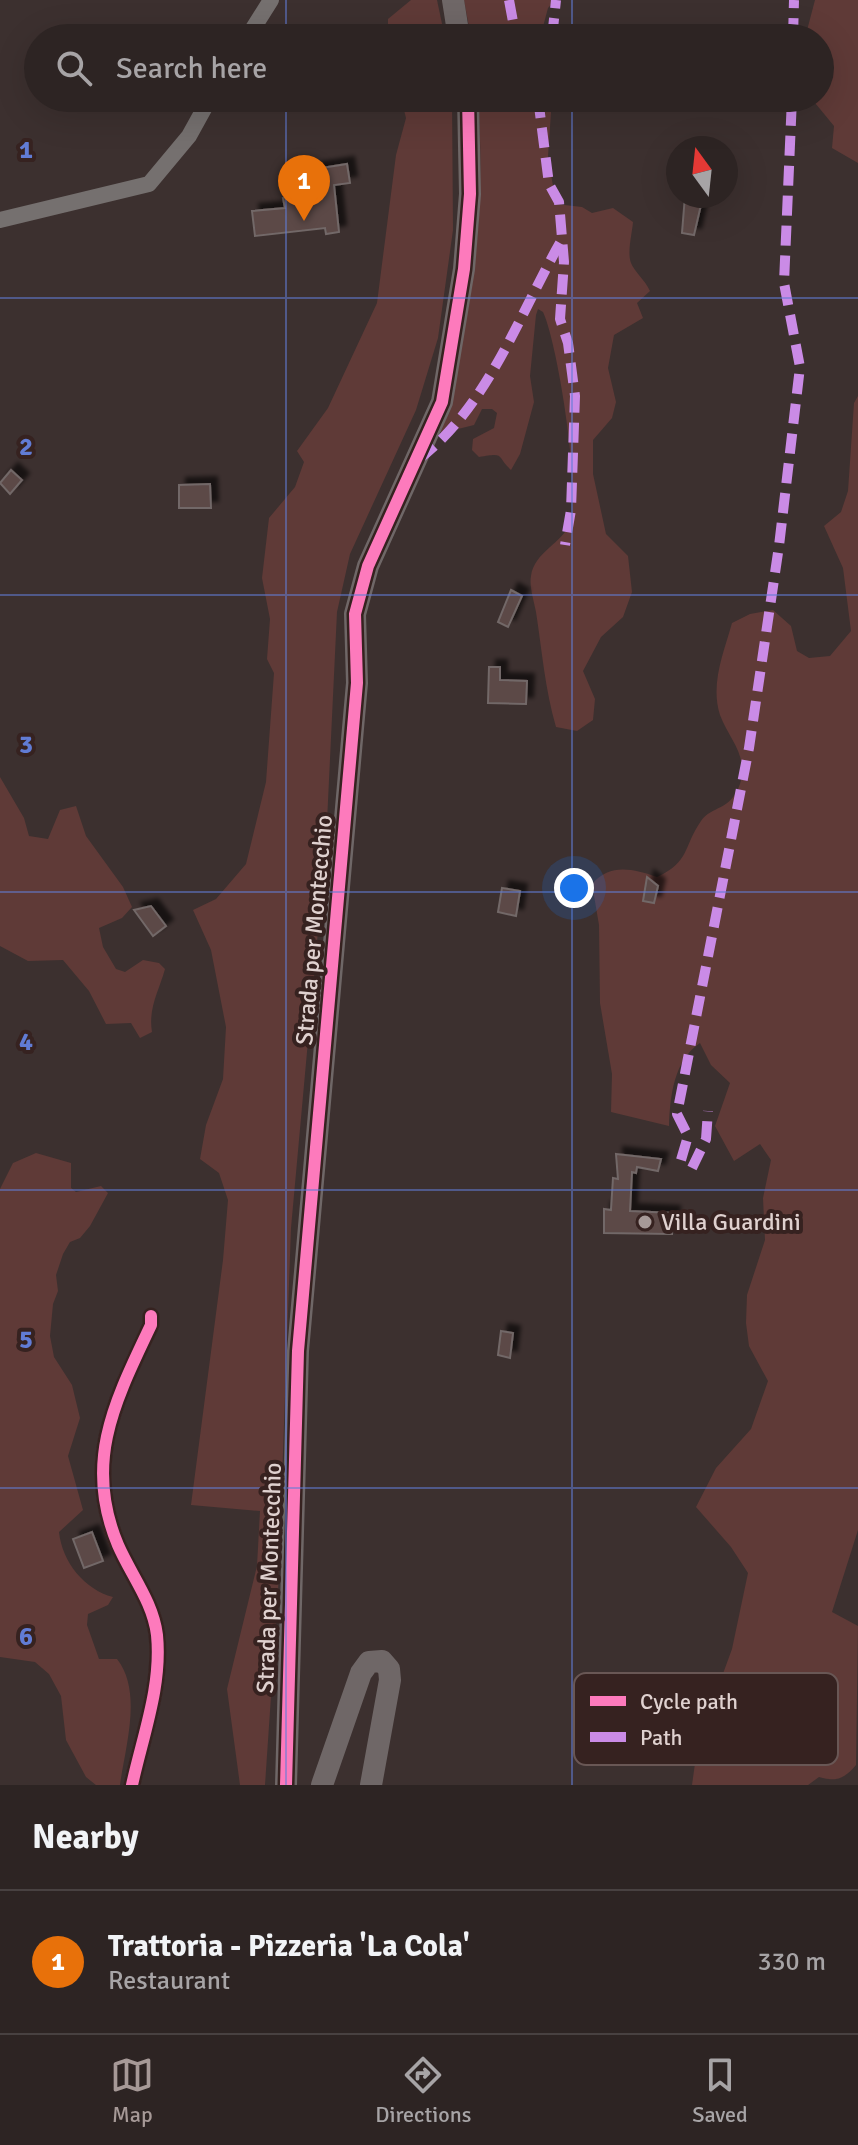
<!DOCTYPE html>
<html lang="en">
<head>
<meta charset="utf-8">
<style>
	:root { --surface:#2d2423; --page:#352c2b; --text:#f1f3f6; --muted:#a7a4a6; --line:#484141; --accent:#a69997 }
	body { margin:0; font-family:Signika,sans-serif; background:var(--page); color:var(--text) }
	.compass { position:absolute; left:666px; top:136px; width:72px; height:72px; border-radius:50%; background:var(--surface); box-shadow:0 8px 32px #0002; rotate:345deg }
	.you { position:absolute; left:574px; top:888px; width:28px; height:28px; margin:-20px; border:6px solid #fff; border-radius:50%; background:#1a73e8; box-shadow:0 0 0 12px #1a73e833 }
	.badge { display:grid; place-items:center; width:52px; height:52px; border-radius:50%; background:var(--accent); color:#fff; font-size:26px; font-weight:700 }
	.pin { position:absolute; translate:-50% -66px; filter:drop-shadow(0 2px 4px #0008) }
	.pin::after { content:''; position:absolute; top:42px; width:28px; height:24px; background:inherit; clip-path:polygon(0 0,100% 0,50% 100%) }
	.list { margin:0; padding:0; list-style:none }
	h2 { display:flex; justify-content:space-between; align-items:center; height:104px; margin:0; padding:0 32px; font-size:34px }
	h2 small { font-size:26px; font-weight:400; color:var(--muted) }
	.list li { display:grid; grid-template-columns:52px 1fr auto; gap:24px; align-items:center; box-sizing:border-box; height:144px; padding:0 32px; border-top:2px solid var(--line) }
	.list b { display:block; font-size:30px; white-space:nowrap }
	.list p { margin:0; font-size:26px; white-space:nowrap; color:var(--muted) }
	.list em { font-size:26px; font-style:normal; color:var(--muted) }
	.icon { flex:none; width:44px; height:44px; fill:none; stroke:currentColor; stroke-width:2; stroke-linecap:round; stroke-linejoin:round }
	.map { position:relative; flex:none; width:858px; height:1785px; overflow:hidden }
	.search { position:absolute; background:var(--surface); box-shadow:0 8px 32px #0002; left:24px; right:24px; top:24px; height:88px; display:flex; align-items:center; gap:20px; box-sizing:border-box; padding:0 28px; border-radius:44px; color:var(--muted); font-size:30px }
	.sheet { height:248px; background:var(--surface) }
	nav { display:flex; justify-content:space-around; align-items:center; box-sizing:border-box; height:112px; border-top:2px solid var(--line); background:var(--surface); font-size:22px; color:var(--muted) }
	nav a { display:grid; justify-items:center; gap:4px }
	nav .on { color:var(--accent) }
	.map>svg:first-child { display:block }
	.green { fill:#5f3a37 }
	.building { fill:#5b4847; stroke:#726867; stroke-width:2; filter:url(#shadow) }
	.lines { fill:none; stroke-linecap:round; stroke-linejoin:round }
	.street { stroke:#75706f; stroke-width:16 }
	.secondary { stroke:#6f6767; stroke-width:22 }
	.quiet { stroke:#ca8be6; stroke-width:10; stroke-dasharray:20 10; stroke-linecap:butt }
	.cycleway-casing { stroke:#362220; stroke-width:17 }
	.cycleway { stroke:#fd7abc; stroke-width:12 }
	.grid { fill:none; stroke:#617cd5; stroke-width:2; stroke-opacity:0.55 }
	.poi-dot { fill:#a69997; stroke:#362220; stroke-width:3 }
	.labels { text-anchor:middle; stroke-width:8; stroke-linejoin:round; paint-order:stroke }
	.street-label { font-size:24px; fill:#dfd1cf; stroke:#362220 }
	.poi-label { font-size:24px; fill:#dfd1cf; stroke:#362220; text-anchor:start }
	.key { fill:#362220; stroke:#695755; stroke-width:2 }
	.key-label { font-size:22px; fill:#dfd1cf }
	.grid-label { font-size:26px; text-anchor:middle; font-weight:bold; fill:#617cd5; stroke:#362220; stroke-width:8; stroke-linejoin:round; paint-order:stroke }
</style>
</head>
<body>
<div class="map">
<svg width="858" height="1785" viewBox="0 0 858 1785">
	<defs>
		<filter id="shadow"><feDropShadow dx="7" dy="-7" stdDeviation="2" flood-color="#0009"/></filter>
	</defs>
	<rect width="100%" height="100%" fill="#3c302f"/>
	<g class="green">
		<path d="M 411,0 L 437,0 L 445,38 L 388,38 L 388,19 Z"/>
		<path d="M 464,0 L 555,0 L 548,8 L 540,38 L 471,38 Z"/>
		<path d="M 815,0 L 858,0 L 858,163 L 832,148 L 834,126 L 811,98 L 820,98 L 820,38 L 805,38 Z"/>
		<path d="M 401,98 L 452,98 L 453,230 L 438,338 L 416,410 L 350,554 L 337,612 L 326,843 L 291,1228 L 278,1593 L 265,1785 L 240,1785 L 227,1689 L 257,1566 L 260,1511 L 191,1505 L 223,1260 L 228,1200 L 219,1173 L 200,1159 L 206,1125 L 223,1079 L 226,1027 L 211,950 L 193,910 L 216,899 L 246,864 L 266,782 L 274,673 L 267,659 L 270,619 L 262,578 L 269,518 L 295,487 L 304,462 L 297,451 L 328,408 L 377,303 L 396,155 L 406,118 Z"/>
		<path d="M 478,98 L 552,98 L 548,156 L 556,204 L 582,207 L 592,213 L 613,208 L 633,222 C 632,234 627,252 631,263 C 634,271 645,280 650,291 L 637,303 L 643,318 L 614,335 L 608,368 L 616,402 L 612,418 L 593,440 L 593,474 L 606,534 L 628,556 L 632,592 L 623,617 L 601,637 L 583,671 L 595,699 L 593,720 L 577,731 L 556,727 C 545,689 542,651 536,612 C 534,601 529,586 531,576 C 534,552 563,543 570,523 C 581,492 558,344 543,312 L 538,309 L 536,315 L 530,376 L 534,402 L 520,454 L 511,470 C 496,456 506,452 479,457 L 472,450 L 473,439 L 494,428 L 497,413 L 492,409 L 482,409 L 474,425 L 442,433 L 436,428 C 475,321 486,211 478,98 Z"/>
		<path d="M 858,396 L 858,1530 L 832,1612 L 858,1626 L 856,1765 C 844,1779 837,1782 819,1777 L 808,1785 L 692,1785 L 698,1742 L 732,1649 L 748,1573 L 731,1547 L 696,1507 L 716,1468 L 751,1429 L 768,1381 L 749,1346 L 746,1323 L 747,1295 L 765,1240 L 763,1198 L 771,1160 L 760,1144 L 734,1161 L 715,1126 L 730,1083 L 711,1065 L 700,1043 C 674,1060 670,1096 669,1126 L 611,1112 L 612,1074 L 600,1003 L 599,925 L 592,884 C 610,863 633,869 657,877 C 690,862 683,847 701,821 C 712,805 730,812 740,784 C 749,756 729,739 720,715 C 710,684 724,652 732,623 L 750,614 L 773,610 L 791,626 L 797,651 L 809,658 L 830,656 L 851,631 L 843,568 L 824,526 L 841,512 L 848,491 L 854,403 Z"/>
		<path d="M 0,777 L 24,818 L 29,836 L 48,839 L 60,810 L 76,806 L 86,836 L 123,887 L 132,907 L 122,918 L 99,928 L 103,947 L 116,969 L 125,972 L 143,960 L 159,963 L 165,969 C 159,991 148,1008 152,1032 L 140,1038 L 131,1023 L 106,1024 L 89,991 L 63,960 L 28,961 L 0,946 Z"/>
		<path d="M 36,1153 L 71,1163 L 71,1188 L 76,1192 L 101,1186 L 108,1193 L 90,1226 L 80,1238 L 70,1242 L 63,1254 L 56,1275 L 58,1291 L 53,1304 L 50,1336 L 54,1357 L 72,1385 L 80,1418 L 68,1456 L 83,1510 L 59,1532 C 62,1562 85,1590 113,1597 L 108,1605 L 88,1614 L 87,1625 L 99,1659 L 117,1659 C 143,1692 125,1747 120,1785 L 96,1785 L 86,1777 L 66,1740 L 61,1696 L 49,1674 L 35,1662 L 0,1657 L 0,1189 L 13,1163 Z"/>
	</g>
	<g class="building">
		<path d="M 347,164 L 350,183 L 334,185 L 339,232 L 326,234 L 325,228 L 255,236 L 252,211 L 285,208 L 283,198 L 301,196 L 300,190 L 318,188 L 315,169 Z"/>
		<path d="M 685,196 L 703,196 L 694,235 L 682,233 Z"/>
		<path d="M 11,470 L 22,480 L 10,494 L 0,483 Z"/>
		<path d="M 210,484 L 211,508 L 179,508 L 179,485 Z"/>
		<path d="M 511,590 L 522,596 L 508,627 L 498,622 Z"/>
		<path d="M 489,667 L 500,667 L 500,680 L 527,681 L 526,704 L 488,703 Z"/>
		<path d="M 647,877 L 658,886 L 654,903 L 643,901 Z"/>
		<path d="M 502,888 L 520,891 L 516,916 L 498,912 Z"/>
		<path d="M 151,906 L 166,926 L 153,936 L 134,910 Z"/>
		<path d="M 616,1154 L 661,1159 L 658,1171 L 637,1167 L 636,1173 L 632,1172 L 630,1211 L 673,1213 L 672,1234 L 604,1233 L 604,1209 L 611,1210 L 613,1178 L 618,1179 Z"/>
		<path d="M 501,1331 L 513,1333 L 510,1358 L 498,1355 Z"/>
		<path d="M 92,1532 L 103,1561 L 84,1568 L 73,1539 Z"/>
	</g>
	<g class="lines">
		<g class="street">
			<path d="M 247,38 L 271,0"/>
			<path d="M 0,220 L 149,184 L 189,136 L 210,98"/>
			<path d="M 132,1785 C 143,1735 162,1686 157,1635 C 153,1602 131,1575 118,1545 C 83,1462 115,1401 151,1325 L 151,1316"/>
		</g>
		<g class="secondary">
			<path d="M 453,0 L 459,38"/>
			<path d="M 286,1785 L 298,1351 L 357,683 L 355,614 L 368,566 L 442,402 L 464,269 L 470,194 L 468,98"/>
			<path d="M 322,1785 L 361,1673 L 369,1662 L 382,1661 L 389,1669 L 390,1680 L 371,1785"/>
		</g>
		<g class="quiet">
			<path d="M 509,0 L 516,38"/>
			<path d="M 552,38 L 556,0"/>
			<path d="M 793,38 L 794,0"/>
			<path d="M 538,98 L 549,184 L 559,202 L 564,262 L 560,319 L 568,343 L 575,396 L 571,510 L 565,545"/>
			<path d="M 419,459 C 488,406 518,317 560,243"/>
			<path d="M 681,1160 L 688,1136 L 677,1114 L 749,748 L 779,546 L 800,367 L 784,283 L 792,98"/>
			<path d="M 692,1168 L 706,1139 L 708,1111"/>
		</g>
		<defs>
			<g id="cycleway">
				<path d="M 132,1785 C 143,1735 162,1686 157,1635 C 153,1602 131,1575 118,1545 C 83,1462 115,1401 151,1325 L 151,1316"/>
				<path d="M 286,1785 L 298,1351 L 357,683 L 355,614 L 368,566 L 442,402 L 464,269 L 470,194 L 468,98"/>
			</g>
		</defs>
		<use href="#cycleway" class="cycleway-casing"/>
		<use href="#cycleway" class="cycleway"/>
	</g>
	<path class="grid" d="M 286,0 L 286,38M 572,0 L 572,38M 286,98 L 286,1785M 572,98 L 572,1785M 0,298 L 858,298M 0,595 L 858,595M 0,892 L 858,892M 0,1190 L 858,1190M 0,1488 L 858,1488"/>
	<circle class="poi-dot" cx="645" cy="1222" r="8"/>
	<g class="labels">
		<g class="street-label">
			<text transform="translate(314 930) rotate(-85)" y="8">Strada per Montecchio</text>
			<text transform="translate(269 1578) rotate(-88)" y="8">Strada per Montecchio</text>
		</g>
		<g class="poi-label">
			<text x="661" y="1230">Villa Guardini</text>
		</g>
	</g>
	<rect x="574" y="1673" width="264" height="92" rx="12" class="key"/>
	<rect x="590" y="1696" width="36" height="10" fill="#fd7abc"/>
	<rect x="590" y="1732" width="36" height="10" fill="#ca8be6"/>
	<g class="key-label">
		<text x="640" y="1709">Cycle path</text>
		<text x="640" y="1745">Path</text>
	</g>
	<g class="grid-label">
		<text x="26" y="158">1</text>
		<text x="26" y="455">2</text>
		<text x="26" y="753">3</text>
		<text x="26" y="1050">4</text>
		<text x="26" y="1348">5</text>
		<text x="26" y="1645">6</text>
	</g>
</svg>
<svg class="compass" viewBox="-18 -18 36 36"><path d="M0-13l5 13h-10z" fill="#e53935"/><path d="M0 13l5-13h-10z" fill="#a7a4a6"/></svg>
<div class="you"></div>
<div class="pin badge" style="left:304px;top:221px;background:#e8710a">1</div>
<div class="search"><svg class="icon" aria-label="search" viewBox="0 0 24 24"><circle cx="10" cy="10" r="6"/><path d="M15 15l6 6"/></svg>Search here</div>
</div>
<section class="sheet">
<h2>Nearby<small></small></h2>
<ul class="list">
<li><span class="badge" style="background:#e8710a">1</span><div><b>Trattoria - Pizzeria 'La Cola'</b><p>Restaurant</p></div><em>330 m</em></li>
</ul>
</section>
<nav>
<a class="on"><svg class="icon" aria-label="map" viewBox="0 0 24 24"><path d="M3 6l6-2 6 2 6-2v14l-6 2-6-2-6 2zM9 4v14M15 6v14"/></svg>Map</a>
<a><svg class="icon" aria-label="directions" viewBox="0 0 24 24"><path d="M12 3l9 9-9 9-9-9zM9 14v-3h6M13 9l2 2-2 2"/></svg>Directions</a>
<a><svg class="icon" aria-label="saved" viewBox="0 0 24 24"><path d="M7 4h10v16l-5-4-5 4z"/></svg>Saved</a>
</nav>
</body>
</html>
